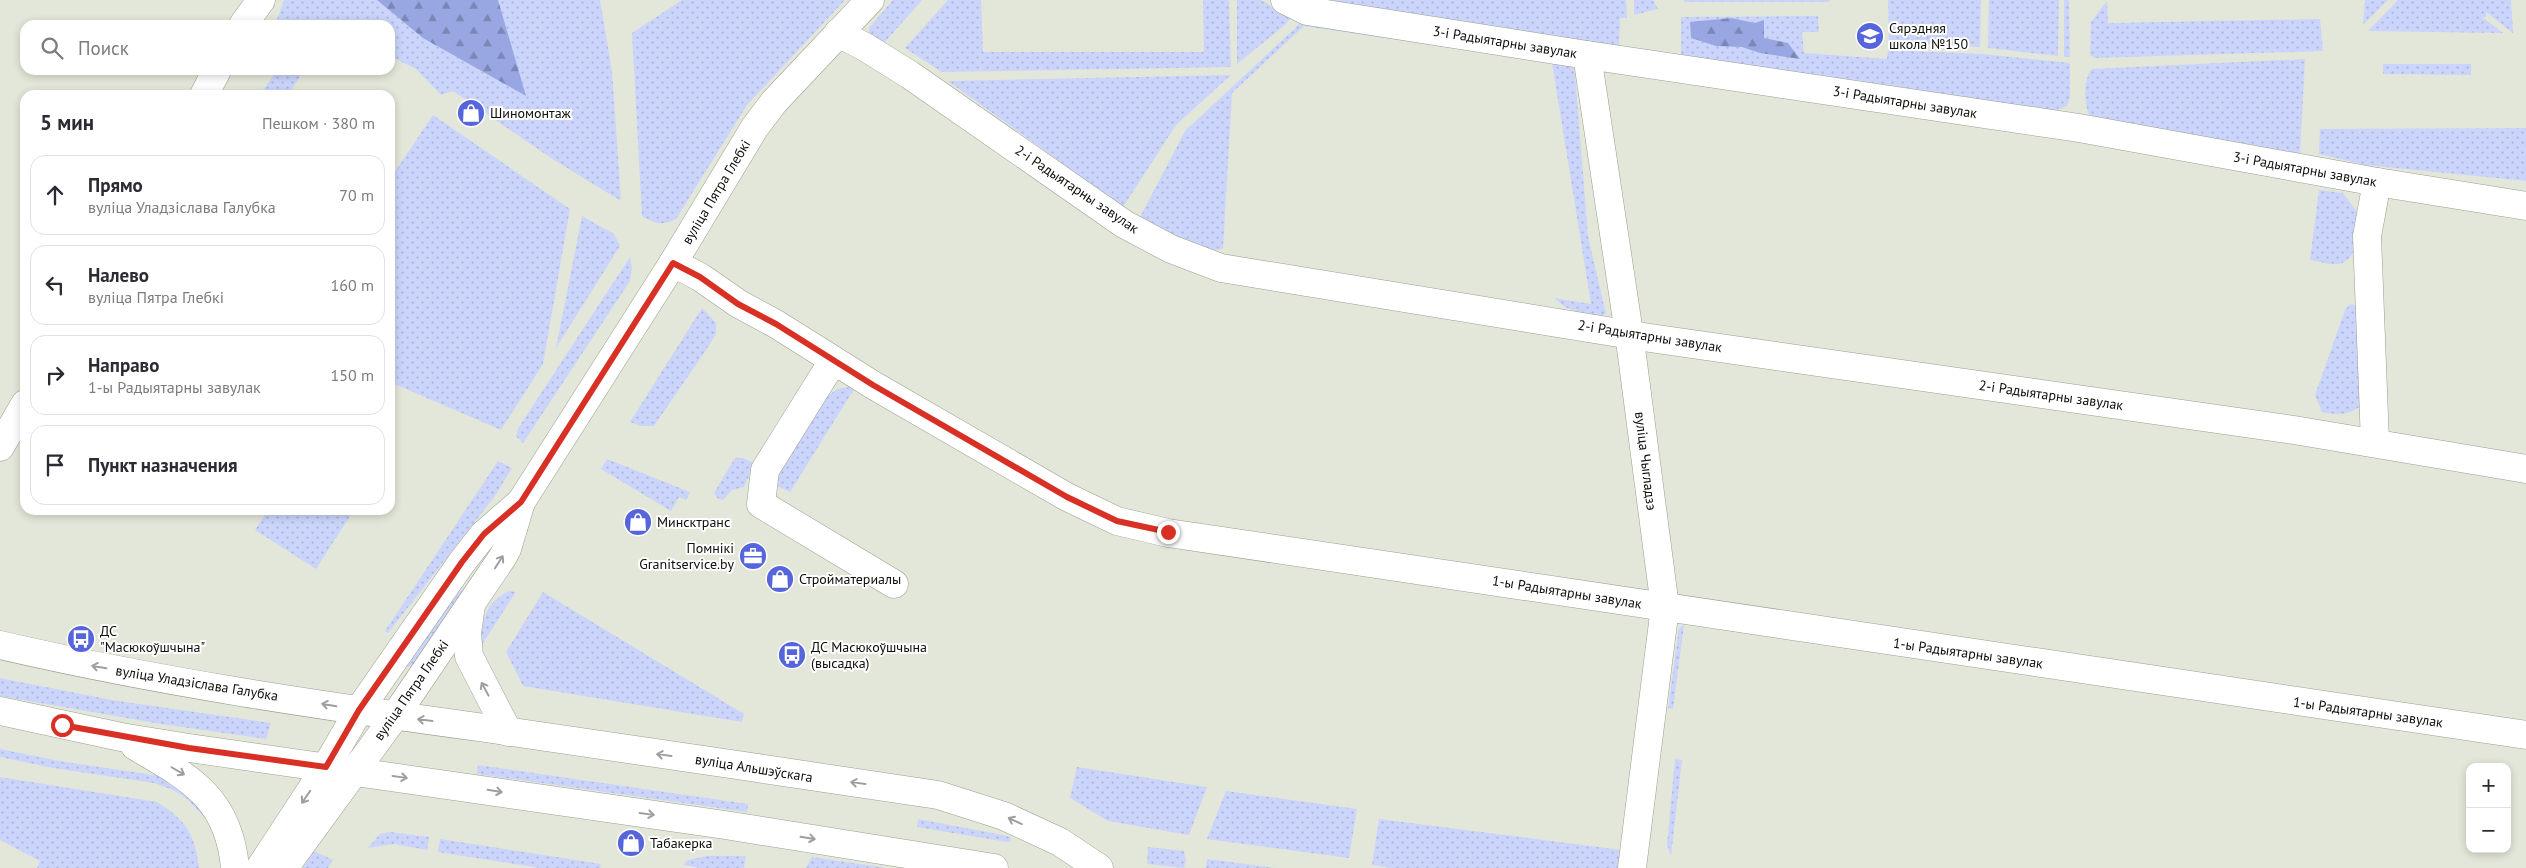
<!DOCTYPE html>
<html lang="ru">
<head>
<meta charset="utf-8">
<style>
	:root { --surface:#fff; --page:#f2f2f3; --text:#2b2b33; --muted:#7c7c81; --line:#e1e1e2 }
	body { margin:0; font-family:"PT Sans",sans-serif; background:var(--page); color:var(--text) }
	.controls { position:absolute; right:15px; bottom:15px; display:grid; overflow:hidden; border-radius:10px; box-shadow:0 2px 8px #0003 }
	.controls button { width:45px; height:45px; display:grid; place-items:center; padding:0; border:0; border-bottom:1px solid var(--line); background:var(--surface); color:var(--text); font:25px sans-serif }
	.stop { position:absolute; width:15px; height:15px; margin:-11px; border:4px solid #d93025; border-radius:50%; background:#fff }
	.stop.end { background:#d93025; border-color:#fff; box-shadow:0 1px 5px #0008 }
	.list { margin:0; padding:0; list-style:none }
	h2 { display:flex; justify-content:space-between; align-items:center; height:65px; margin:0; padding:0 20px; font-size:21px }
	h2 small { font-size:16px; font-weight:400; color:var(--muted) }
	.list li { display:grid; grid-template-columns:32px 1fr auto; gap:15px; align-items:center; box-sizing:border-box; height:80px; margin:0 10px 10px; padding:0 10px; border:1px solid var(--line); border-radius:15px }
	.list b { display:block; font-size:19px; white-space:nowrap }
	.list p { margin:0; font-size:16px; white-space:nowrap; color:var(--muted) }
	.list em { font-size:16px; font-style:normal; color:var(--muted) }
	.icon { flex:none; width:28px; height:28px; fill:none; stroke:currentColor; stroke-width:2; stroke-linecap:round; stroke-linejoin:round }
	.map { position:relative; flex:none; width:2526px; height:868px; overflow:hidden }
	.search { position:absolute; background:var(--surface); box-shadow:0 2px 8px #0003; left:20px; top:20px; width:375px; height:55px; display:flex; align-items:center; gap:12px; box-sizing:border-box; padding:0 18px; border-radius:15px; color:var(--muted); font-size:19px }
	.panel { position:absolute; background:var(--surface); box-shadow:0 2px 8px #0003; left:20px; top:90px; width:375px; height:425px; border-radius:15px }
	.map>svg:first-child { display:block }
	.grass { fill:url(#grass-dots) }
	.forest { fill:url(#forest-firs) }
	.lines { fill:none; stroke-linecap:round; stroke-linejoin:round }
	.street-casing { stroke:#9b9f91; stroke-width:29 }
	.secondary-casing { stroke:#9b9f91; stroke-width:29 }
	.street { stroke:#fff; stroke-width:28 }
	.secondary { stroke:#fff; stroke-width:28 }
	.oneway { stroke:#9e9f9d }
	.route { stroke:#d93025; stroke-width:6 }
	.labels { text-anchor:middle; stroke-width:4; stroke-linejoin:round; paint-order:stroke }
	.poi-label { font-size:14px; fill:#0d0e09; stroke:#fff; text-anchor:start }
	.street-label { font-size:14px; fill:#0d0e09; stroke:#fff }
</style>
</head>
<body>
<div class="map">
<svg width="2526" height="868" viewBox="0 0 2526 868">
	<defs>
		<pattern id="grass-dots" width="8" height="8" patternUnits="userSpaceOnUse" patternTransform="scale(1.25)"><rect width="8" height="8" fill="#cbd5fb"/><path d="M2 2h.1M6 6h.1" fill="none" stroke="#adb6d6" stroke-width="1.8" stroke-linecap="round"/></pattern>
		<pattern id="forest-firs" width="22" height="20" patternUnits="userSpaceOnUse" patternTransform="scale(1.25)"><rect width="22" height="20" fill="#98a6e2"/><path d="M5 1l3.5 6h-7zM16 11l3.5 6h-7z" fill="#7a86b5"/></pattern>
	</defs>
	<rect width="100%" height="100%" fill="#e3e7d9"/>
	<g class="grass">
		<path d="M 284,0 L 600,0 L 612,71 L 621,201 L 554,160 L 453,91 L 441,95 L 416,69 L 390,56 L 390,25 L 275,25 Z"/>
		<path d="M 682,0 L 845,0 L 747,105 L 676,219 C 662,226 656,224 642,216 L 632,33 Z"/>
		<path d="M 893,0 L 922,0 L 885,42 L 874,41 L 870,37 L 869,28 Z"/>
		<path d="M 948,0 L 981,0 L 983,52 L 1204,52 L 1203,0 L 1229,0 L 1231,67 L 942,72 L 905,48 Z"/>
		<path d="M 1237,0 L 1261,0 L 1291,18 L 1285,25 L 1237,64 Z"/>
		<path d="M 1321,0 L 1626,0 L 1627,18 L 1620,18 L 1619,45 L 1608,47 Z"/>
		<path d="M 1634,0 L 1653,0 L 1658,9 L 1634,15 Z"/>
		<path d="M 1684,0 L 1831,0 L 1828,2 L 1684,2 Z"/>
		<path d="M 1888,0 L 1981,0 L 1980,47 L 1889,42 Z"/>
		<path d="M 1989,0 L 2059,0 L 2058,56 L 1988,48 Z"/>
		<path d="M 2064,0 L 2069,0 L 2070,57 L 2064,57 Z"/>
		<path d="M 2365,0 L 2388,0 L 2363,25 Z"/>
		<path d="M 2398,0 L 2511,0 L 2513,33 L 2486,12 L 2486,17 L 2482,17 L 2503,33 L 2368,31 Z"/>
		<path d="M 2107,1 L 2108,23 L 2320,19 L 2323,51 L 2095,58 L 2090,55 L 2091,22 Z"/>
		<path d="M 1818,16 L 1819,32 L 1802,32 L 1804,53 L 1887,59 L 1888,50 L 1983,54 L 2070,63 L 2070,98 L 2067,106 L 2055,111 L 1998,104 L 1856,80 L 1743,65 L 1681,60 L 1681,17 Z"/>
		<path d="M 1306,18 L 1572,65 L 1575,74 L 1588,236 L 1606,314 L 1597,318 L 1565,307 L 1554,298 L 1591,304 L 1552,63 L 1304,26 L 1232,93 L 1223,249 L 1205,251 L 1139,219 L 1185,131 Z"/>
		<path d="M 2305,59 L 2300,154 L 2089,116 C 2084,102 2083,80 2092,69 Z"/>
		<path d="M 2383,64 L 2471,64 L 2471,75 L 2383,74 Z"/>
		<path d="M 277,70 L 304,70 L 288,95 L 260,95 Z"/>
		<path d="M 1231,75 L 1176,125 L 1123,207 L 948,81 Z"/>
		<path d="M 433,115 L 570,209 L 543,364 L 501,430 L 390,382 L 390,179 Z"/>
		<path d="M 2526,128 L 2526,181 L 2365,165 L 2319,154 L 2320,129 Z"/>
		<path d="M 2319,190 L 2343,193 L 2358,213 C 2357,229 2360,260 2338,264 C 2329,265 2318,261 2310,260 Z"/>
		<path d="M 582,216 L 614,234 L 620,246 L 556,348 Z"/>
		<path d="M 630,257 L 632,268 L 630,281 L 523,443 L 516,436 L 519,427 Z"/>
		<path d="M 2350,304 L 2359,306 L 2364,404 C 2348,415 2341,416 2322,412 L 2315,395 L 2345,310 Z"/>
		<path d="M 702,308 L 716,323 L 716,334 L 708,347 L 654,426 L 641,426 L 630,422 Z"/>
		<path d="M 856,386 L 790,492 L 777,486 L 778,473 L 824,399 L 837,389 Z"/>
		<path d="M 735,458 L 743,458 L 761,467 L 752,469 L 744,487 L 732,490 L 723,500 L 718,499 L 714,493 Z"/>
		<path d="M 607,459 L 690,492 L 686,500 L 679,497 L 671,511 L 601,469 Z"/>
		<path d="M 498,461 L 512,468 L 495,496 L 388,633 L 385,631 Z"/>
		<path d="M 268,510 L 354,510 L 316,569 L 255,530 Z"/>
		<path d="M 467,587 L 412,667 L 401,665 L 461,590 Z"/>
		<path d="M 509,591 L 516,592 L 481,646 C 481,621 485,603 509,591 Z"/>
		<path d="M 543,592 L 744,714 L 742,722 L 523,686 L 506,652 Z"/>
		<path d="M 1684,625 L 1673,709 L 1668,708 L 1679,628 Z"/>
		<path d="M 0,678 L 112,700 L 271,723 L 266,739 L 161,724 L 0,696 Z"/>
		<path d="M 0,749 L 59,761 L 167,777 L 211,816 L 204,817 L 187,799 L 173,790 L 154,783 L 53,768 L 0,757 Z"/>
		<path d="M 1675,759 L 1682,760 L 1671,856 L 1667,845 Z"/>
		<path d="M 478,765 L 748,804 L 747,812 L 477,774 Z"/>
		<path d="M 1077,767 L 1207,787 L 1189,835 L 1108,821 L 1070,798 Z"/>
		<path d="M 0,777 L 157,802 C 186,820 195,834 199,868 L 37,868 L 40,861 L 0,840 Z"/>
		<path d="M 1226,791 L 1357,809 L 1349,858 L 1207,839 Z"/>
		<path d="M 918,819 L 1003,835 L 1010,837 L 1011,841 L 1007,842 L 917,827 Z"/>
		<path d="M 1379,819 L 1622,850 L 1620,868 L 1392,868 L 1372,865 Z"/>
		<path d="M 390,832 L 429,837 L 427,850 L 394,844 L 368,848 L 380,834 Z"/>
		<path d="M 440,839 L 601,864 L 600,868 L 540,868 L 438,852 Z"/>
		<path d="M 1148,847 L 1184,851 L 1186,861 L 1184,868 L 1147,864 Z"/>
		<path d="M 314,851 L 333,860 L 328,868 L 303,868 Z"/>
		<path d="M 707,856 L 746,856 L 744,868 L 701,868 L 683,865 L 688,860 Z"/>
		<path d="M 812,857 L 887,868 L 806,868 Z"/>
		<path d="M 1207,859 L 1275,868 L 1206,868 Z"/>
	</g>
	<g class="forest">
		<path d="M 377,0 L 498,0 L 526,96 L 423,38 Z"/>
		<path d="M 1731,18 L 1755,23 L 1764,20 L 1764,38 L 1788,43 L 1800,59 L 1760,53 L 1742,47 L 1716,46 L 1691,38 L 1690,22 Z"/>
	</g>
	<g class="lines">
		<defs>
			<g id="street">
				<path d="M 1285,0 L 1307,11 L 1587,55 L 2079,128 L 2377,182 L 2526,206"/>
				<path d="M 838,33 L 865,47 L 910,75 L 1124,224 L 1171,249 L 1221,268 L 1650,338 L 2294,430 L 2526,469"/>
				<path d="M 1587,55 L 1629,333 L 1665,607 L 1632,868"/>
				<path d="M 673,263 L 700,277 L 739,304 L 776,324 L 873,385 L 1067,497 L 1117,521 L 1168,533 L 2526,735"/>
				<path d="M 833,361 L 765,470 L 761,504 L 894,584"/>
				<path d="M 2375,442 L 2367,236 L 2377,182"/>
			</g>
			<g id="secondary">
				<path d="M 243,25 L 261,0"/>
				<path d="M 204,95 L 217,70"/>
				<path d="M 0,447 L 25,404"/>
				<path d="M 471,605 L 467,633 L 469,656 L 508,732"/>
				<path d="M 0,645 C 159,682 323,706 485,728 C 636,749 787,773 938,795 L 1004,816 L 1060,842 L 1099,868"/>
				<path d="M 0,711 L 121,737 L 189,748 L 725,825 L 994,868"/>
				<path d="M 135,746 C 190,778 229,798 235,868"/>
				<path d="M 260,868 L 326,767 L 359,710 L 462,562 L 484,534 L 521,502 L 673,263 L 755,127 L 774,102 L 870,0"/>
				<path d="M 284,868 L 395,716 L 502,558 L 507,549 L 521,502"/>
			</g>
		</defs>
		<use href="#street" class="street-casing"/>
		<use href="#secondary" class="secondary-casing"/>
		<use href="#street" class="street"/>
		<use href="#secondary" class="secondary"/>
	</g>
	<defs><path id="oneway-shaft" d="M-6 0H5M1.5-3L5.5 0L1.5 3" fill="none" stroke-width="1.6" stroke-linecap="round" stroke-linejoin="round" transform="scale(1.25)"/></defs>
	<g class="oneway">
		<use href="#oneway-shaft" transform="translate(499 562) rotate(-57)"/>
		<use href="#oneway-shaft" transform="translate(99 667) rotate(-170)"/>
		<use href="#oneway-shaft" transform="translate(485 689) rotate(-118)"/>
		<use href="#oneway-shaft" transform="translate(329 705) rotate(-170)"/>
		<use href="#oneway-shaft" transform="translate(425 720) rotate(-173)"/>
		<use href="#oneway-shaft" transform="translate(664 755) rotate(-172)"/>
		<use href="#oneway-shaft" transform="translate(178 771) rotate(30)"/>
		<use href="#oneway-shaft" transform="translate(400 777) rotate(8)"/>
		<use href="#oneway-shaft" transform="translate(858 783) rotate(-172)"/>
		<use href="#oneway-shaft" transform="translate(495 791) rotate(9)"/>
		<use href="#oneway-shaft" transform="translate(306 797) rotate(124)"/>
		<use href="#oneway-shaft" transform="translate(647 814) rotate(8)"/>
		<use href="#oneway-shaft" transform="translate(1015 821) rotate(-155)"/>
		<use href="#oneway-shaft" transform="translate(808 838) rotate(9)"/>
	</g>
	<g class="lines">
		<path class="route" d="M 62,725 L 189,748 L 326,767 L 359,710 L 462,562 L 484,534 L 521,502 L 673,263 L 700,277 L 738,304 L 776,324 L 873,385 L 1067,497 L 1117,521 L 1168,532"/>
	</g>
	<defs>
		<symbol id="school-disc" viewBox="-11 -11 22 22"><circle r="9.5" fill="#5665db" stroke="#fff"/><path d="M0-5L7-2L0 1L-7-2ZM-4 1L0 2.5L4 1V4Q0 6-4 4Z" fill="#fff"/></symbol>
		<symbol id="shop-disc" viewBox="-11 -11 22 22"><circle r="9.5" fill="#5665db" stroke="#fff"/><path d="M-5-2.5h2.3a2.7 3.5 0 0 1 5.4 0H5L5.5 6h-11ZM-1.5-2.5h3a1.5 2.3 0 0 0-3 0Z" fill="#fff"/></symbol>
		<symbol id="office-disc" viewBox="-11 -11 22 22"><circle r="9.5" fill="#5665db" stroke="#fff"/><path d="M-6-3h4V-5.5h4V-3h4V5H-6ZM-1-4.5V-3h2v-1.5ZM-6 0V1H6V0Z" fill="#fff"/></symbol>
		<symbol id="bus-disc" viewBox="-11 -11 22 22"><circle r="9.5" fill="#5665db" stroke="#fff"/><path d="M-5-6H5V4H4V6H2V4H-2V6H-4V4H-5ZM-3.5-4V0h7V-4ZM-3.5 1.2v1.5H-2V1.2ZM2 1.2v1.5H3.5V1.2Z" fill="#fff"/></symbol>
	</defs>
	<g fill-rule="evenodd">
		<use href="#school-disc" x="1854" y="20" width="32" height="32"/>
		<use href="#shop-disc" x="455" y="97" width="32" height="32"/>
		<use href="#shop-disc" x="622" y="506" width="32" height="32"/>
		<use href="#office-disc" x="737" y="540" width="32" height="32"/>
		<use href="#shop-disc" x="764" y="563" width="32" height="32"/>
		<use href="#bus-disc" x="65" y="623" width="32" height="32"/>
		<use href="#bus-disc" x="776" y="639" width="32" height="32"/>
		<use href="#shop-disc" x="615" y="827" width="32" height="32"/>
	</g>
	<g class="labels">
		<g class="poi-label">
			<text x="1889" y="33">Сярэдняя<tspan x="1889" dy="16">школа №150</tspan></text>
			<text x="490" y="118">Шиномонтаж</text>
			<text x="657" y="527">Минсктранс</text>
			<text x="734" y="553" text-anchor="end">Помнікі<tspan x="734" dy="16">Granitservice.by</tspan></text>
			<text x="799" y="584">Стройматериалы</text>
			<text x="100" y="636">ДС<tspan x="100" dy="16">"Масюкоўшчына"</tspan></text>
			<text x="811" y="652">ДС Масюкоўшчына<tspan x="811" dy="16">(высадка)</tspan></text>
			<text x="650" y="848">Табакерка</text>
		</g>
		<g class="street-label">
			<text transform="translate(1505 42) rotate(9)" y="5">3-і Радыятарны завулак</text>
			<text transform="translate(1905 102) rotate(9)" y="5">3-і Радыятарны завулак</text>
			<text transform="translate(2305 169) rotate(10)" y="5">3-і Радыятарны завулак</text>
			<text transform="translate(1077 189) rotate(34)" y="5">2-і Радыятарны завулак</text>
			<text transform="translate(716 192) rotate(-59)" y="5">вуліца Пятра Глебкі</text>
			<text transform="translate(1650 336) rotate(9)" y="5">2-і Радыятарны завулак</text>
			<text transform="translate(2051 395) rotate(8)" y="5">2-і Радыятарны завулак</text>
			<text transform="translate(1646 461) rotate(83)" y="5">вуліца Чыгладзэ</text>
			<text transform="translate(1567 592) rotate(9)" y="5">1-ы Радыятарны завулак</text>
			<text transform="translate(1968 653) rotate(8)" y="5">1-ы Радыятарны завулак</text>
			<text transform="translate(197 683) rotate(9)" y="5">вуліца Уладзіслава Галубка</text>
			<text transform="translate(411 690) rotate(-55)" y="5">вуліца Пятра Глебкі</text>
			<text transform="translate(2368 712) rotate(8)" y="5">1-ы Радыятарны завулак</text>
			<text transform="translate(754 768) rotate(9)" y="5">вуліца Альшэўскага</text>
		</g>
	</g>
</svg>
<div class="controls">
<button>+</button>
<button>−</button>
</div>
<div class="stop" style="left:62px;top:725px"></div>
<div class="stop end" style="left:1168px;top:532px"></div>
<div class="search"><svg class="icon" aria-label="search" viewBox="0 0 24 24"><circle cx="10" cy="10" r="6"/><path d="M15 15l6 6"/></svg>Поиск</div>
<section class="panel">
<h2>5 мин<small>Пешком · 380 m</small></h2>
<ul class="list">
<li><svg class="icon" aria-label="ahead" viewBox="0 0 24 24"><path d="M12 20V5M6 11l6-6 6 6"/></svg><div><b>Прямо</b><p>вуліца Уладзіслава Галубка</p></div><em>70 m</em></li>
<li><svg class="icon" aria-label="left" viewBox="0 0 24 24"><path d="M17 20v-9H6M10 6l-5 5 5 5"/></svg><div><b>Налево</b><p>вуліца Пятра Глебкі</p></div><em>160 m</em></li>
<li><svg class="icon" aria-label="right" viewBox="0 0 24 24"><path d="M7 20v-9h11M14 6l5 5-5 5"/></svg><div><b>Направо</b><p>1-ы Радыятарны завулак</p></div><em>150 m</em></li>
<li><svg class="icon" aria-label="arrive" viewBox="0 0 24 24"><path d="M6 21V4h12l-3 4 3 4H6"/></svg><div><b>Пункт назначения</b></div></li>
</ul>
</section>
</div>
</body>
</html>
